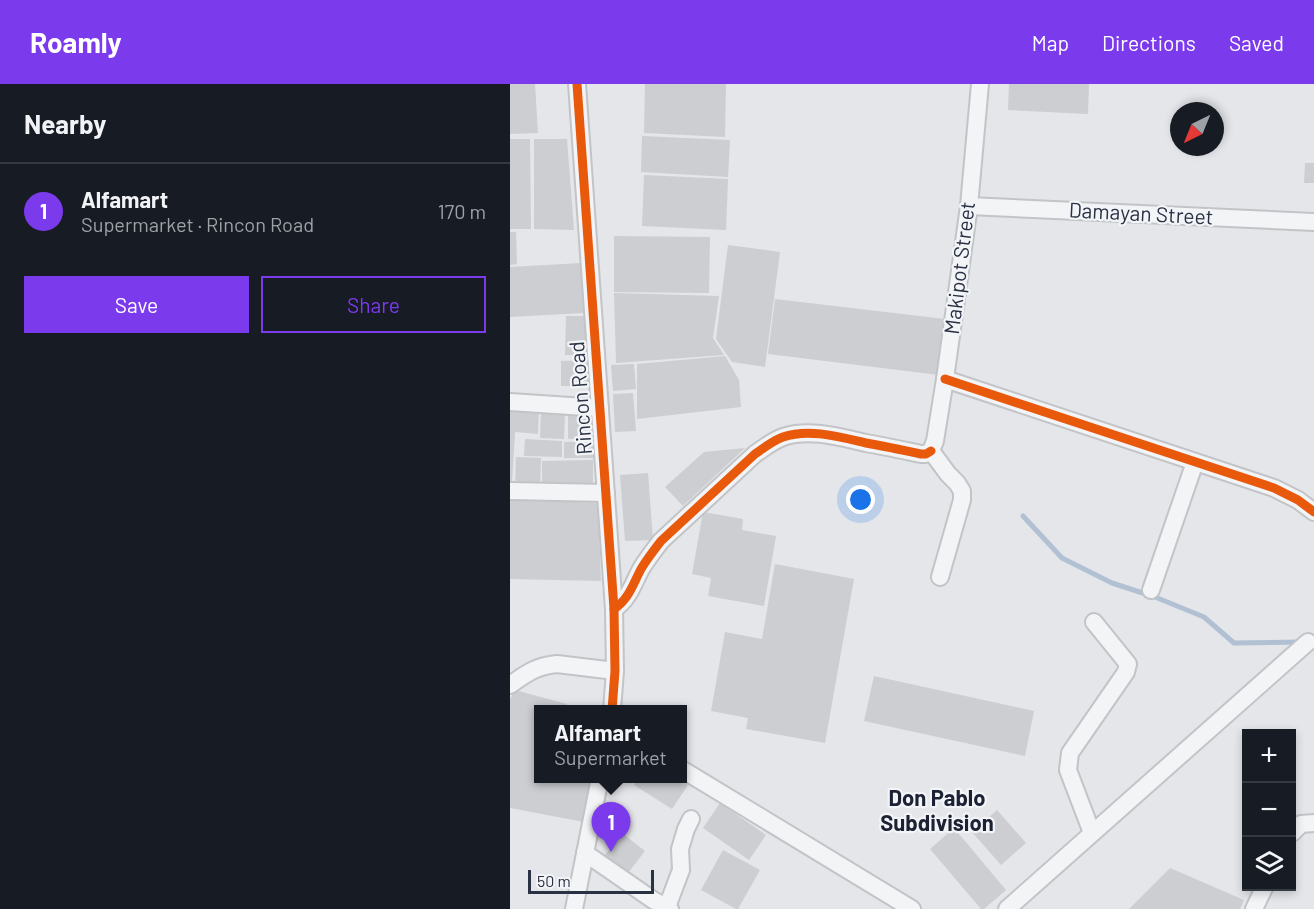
<!DOCTYPE html>
<html lang="en">
<head>
<meta charset="utf-8">
<style>
	:root { --surface:#171b24; --page:#242831; --text:#f1f3f6; --muted:#9ea1a6; --line:#363941; --accent:#7c3aed }
	body { margin:0; font-family:Barlow,sans-serif; background:var(--page); color:var(--text) }
	.controls { position:absolute; right:18px; bottom:18px; display:grid; overflow:hidden; border-radius:0px; box-shadow:0 3px 9px #0003 }
	.controls button { width:54px; height:54px; display:grid; place-items:center; padding:0; border:0; border-bottom:2px solid var(--line); background:var(--surface); color:var(--text); font:30px sans-serif }
	.compass { position:absolute; left:660px; top:18px; width:54px; height:54px; border-radius:50%; background:var(--surface); box-shadow:0 3px 9px #0003; rotate:223deg }
	.scale { position:absolute; left:18px; bottom:15px; width:126px; box-sizing:border-box; padding-left:6px; border:3px solid #2a3143; border-top:0; font-size:16px; line-height:21px; white-space:nowrap; color:#2a3143; -webkit-text-stroke:4px #f2f4f8; paint-order:stroke }
	.you { position:absolute; left:351px; top:416px; width:21px; height:21px; margin:-15px; border:4px solid #fff; border-radius:50%; background:#1a73e8; box-shadow:0 0 0 9px #1a73e833 }
	.badge { display:grid; place-items:center; width:39px; height:39px; border-radius:50%; background:var(--accent); color:#fff; font-size:20px; font-weight:700 }
	.pin { position:absolute; translate:-50% -50px; filter:drop-shadow(0 2px 3px #0008) }
	.pin::after { content:''; position:absolute; top:32px; width:21px; height:18px; background:inherit; clip-path:polygon(0 0,100% 0,50% 100%) }
	.popup { position:absolute; left:24px; top:621px; width:153px; height:78px; box-sizing:border-box; display:grid; place-content:center; border-radius:0px; background:var(--surface); filter:drop-shadow(0 2px 4px #0005); font-size:20px; white-space:nowrap; color:var(--muted) }
	.popup b { font-size:22px; color:var(--text) }
	.popup::after { content:''; position:absolute; left:50%; top:100%; margin-left:-12px; border:12px solid transparent; border-top-color:var(--surface) }
	.list { margin:0; padding:0; list-style:none }
	h2 { display:flex; justify-content:space-between; align-items:center; height:78px; margin:0; padding:0 24px; font-size:26px }
	h2 small { font-size:20px; font-weight:400; color:var(--muted) }
	.list li { display:grid; grid-template-columns:39px 1fr auto; gap:18px; align-items:center; box-sizing:border-box; height:96px; padding:0 24px; border-top:2px solid var(--line) }
	.list b { display:block; font-size:22px; white-space:nowrap }
	.list p { margin:0; font-size:20px; white-space:nowrap; color:var(--muted) }
	.list em { font-size:20px; font-style:normal; color:var(--muted) }
	.actions { display:flex; gap:12px; padding:18px 24px }
	.actions a { flex:1; padding:14px 0; border:2px solid var(--accent); border-radius:0px; text-align:center; font-size:21px; color:var(--accent) }
	.actions .main { background:var(--accent); color:#fff }
	.icon { flex:none; width:33px; height:33px; fill:none; stroke:currentColor; stroke-width:2; stroke-linecap:round; stroke-linejoin:round }
	.map { position:relative; flex:none; width:804px; height:825px; overflow:hidden }
	header { display:flex; align-items:center; gap:36px; box-sizing:border-box; height:84px; padding:0 30px; background:var(--accent); color:#fff }
	header strong { font-size:28px }
	nav { display:flex; gap:33px; margin-inline-start:auto; font-size:21px }
	main { display:flex }
	aside { flex:1; background:var(--surface) }
	.map>svg:first-child { display:block }
	.lines { fill:none; stroke-linecap:round; stroke-linejoin:round }
	.stream { stroke:#b2c0d4; stroke-width:5 }
	.building { fill:#ccced1 }
	.minor-casing { stroke:#c2c4c7; stroke-width:20 }
	.minor { stroke:#f3f4f6; stroke-width:16 }
	.cycleway-casing { stroke:#f2f4f8; stroke-width:13 }
	.cycleway { stroke:#e8590c; stroke-width:9 }
	.labels { text-anchor:middle; stroke-width:4.5; stroke-linejoin:round; paint-order:stroke }
	.street-label { font-size:21px; fill:#2a3143; stroke:#f2f4f8 }
	.neighbourhood-label { font-size:22px; font-weight:bold; fill:#1c2234; stroke:#f2f4f8 }
</style>
</head>
<body>
<header>
<strong>Roamly</strong>
<nav><a>Map</a><a>Directions</a><a>Saved</a></nav>
</header>
<main>
<aside>
<h2>Nearby<small></small></h2>
<ul class="list">
<li><span class="badge">1</span><div><b>Alfamart</b><p>Supermarket · Rincon Road</p></div><em>170 m</em></li>
</ul>
<div class="actions"><a class="main">Save</a><a>Share</a></div>
</aside>
<div class="map">
<svg width="804" height="825" viewBox="0 0 804 825">
	<rect width="100%" height="100%" fill="#e4e6e9"/>
	<g class="lines">
		<path class="stream" d="M 513,432 L 552,474 L 602,499 L 645,513 L 694,533 L 724,559 L 793,558"/>
	</g>
	<g class="building">
		<path d="M 0,0 L 25,0 L 28,49 L 0,50 Z"/>
		<path d="M 135,0 L 216,0 L 215,53 L 134,49 Z"/>
		<path d="M 499,0 L 579,0 L 578,30 L 498,26 Z"/>
		<path d="M 132,52 L 220,56 L 218,93 L 131,88 Z"/>
		<path d="M 0,55 L 20,55 L 21,145 L 0,145 Z"/>
		<path d="M 24,55 L 57,55 L 64,146 L 24,145 Z"/>
		<path d="M 795,79 L 804,79 L 804,99 L 794,99 Z"/>
		<path d="M 134,91 L 218,95 L 216,146 L 132,142 Z"/>
		<path d="M 0,148 L 6,148 L 7,180 L 0,181 Z"/>
		<path d="M 104,152 L 200,153 L 199,209 L 104,208 Z"/>
		<path d="M 218,161 L 270,168 L 255,283 L 222,278 L 206,255 Z"/>
		<path d="M 71,179 L 74,229 L 0,233 L 0,183 Z"/>
		<path d="M 104,209 L 209,212 L 203,254 L 214,271 L 106,279 Z"/>
		<path d="M 265,215 L 435,235 L 429,291 L 258,270 Z"/>
		<path d="M 56,232 L 77,232 L 77,271 L 55,271 Z"/>
		<path d="M 215,272 L 229,296 L 231,323 L 127,335 L 127,280 Z"/>
		<path d="M 84,276 L 85,302 L 51,302 L 51,277 Z"/>
		<path d="M 124,280 L 126,305 L 103,307 L 101,281 Z"/>
		<path d="M 123,309 L 126,347 L 105,348 L 103,310 Z"/>
		<path d="M 0,322 L 29,324 L 28,350 L 5,348 L 2,399 L 0,399 Z"/>
		<path d="M 31,328 L 55,329 L 54,355 L 30,354 Z"/>
		<rect x="58" y="329" width="21" height="26"/>
		<path d="M 15,355 L 52,357 L 52,373 L 14,372 Z"/>
		<path d="M 84,357 L 84,374 L 54,374 L 54,358 Z"/>
		<path d="M 235,364 L 173,422 L 155,403 L 194,368 Z"/>
		<path d="M 6,373 L 31,374 L 30,404 L 5,403 Z"/>
		<path d="M 83,376 L 83,405 L 32,405 L 32,377 Z"/>
		<path d="M 138,389 L 143,456 L 115,457 L 110,391 Z"/>
		<path d="M 0,415 L 88,419 L 91,497 L 0,495 Z"/>
		<path d="M 193,428 L 233,435 L 232,446 L 266,452 L 254,522 L 198,512 L 201,494 L 182,490 Z"/>
		<path d="M 265,480 L 344,495 L 315,659 L 236,645 L 238,634 L 201,627 L 215,548 L 252,555 Z"/>
		<path d="M 364,592 L 524,627 L 515,672 L 354,637 Z"/>
		<path d="M 5,606 L 57,620 L 55,626 L 29,626 L 29,694 L 82,694 L 74,738 L 0,724 L 0,615 Z"/>
		<path d="M 128,694 L 169,694 L 178,701 L 162,725 L 124,701 Z"/>
		<path d="M 210,719 L 256,751 L 239,776 L 193,744 Z"/>
		<path d="M 487,726 L 516,759 L 491,781 L 462,748 Z"/>
		<path d="M 444,744 L 496,806 L 474,825 L 471,825 L 420,765 Z"/>
		<path d="M 112,749 L 135,767 L 118,789 L 95,771 Z"/>
		<path d="M 213,766 L 250,786 L 228,825 L 226,825 L 191,806 Z"/>
		<path d="M 660,784 L 734,816 L 730,825 L 619,825 Z"/>
	</g>
	<g class="lines">
		<defs>
			<g id="minor">
				<path d="M 67,0 L 104,525 L 105,587 L 102,626"/>
				<path d="M 459,122 L 804,138"/>
				<path d="M 435,295 L 764,404 L 788,416 L 804,428"/>
				<path d="M 0,318 L 90,324"/>
				<path d="M 421,367 L 425,357 L 435,295 L 459,122 L 470,0"/>
				<path d="M 421,367 L 438,390 L 447,399 L 452,407 L 452,416 L 430,493"/>
				<path d="M 0,407 L 96,409"/>
				<path d="M 641,506 L 685,378"/>
				<path d="M 104,525 C 119,515 123,500 131,485 C 137,475 144,466 151,457 L 245,370 C 254,364 262,357 273,353 C 299,344 330,353 356,359 C 374,362 392,366 411,370 L 416,370 L 421,367"/>
				<path d="M 0,601 C 17,589 26,582 47,580 L 105,587"/>
				<path d="M 173,686 L 402,825"/>
				<path d="M 582,749 L 558,686 L 560,669 L 616,588 L 618,580 L 584,538"/>
				<path d="M 782,749 L 791,740 L 804,739"/>
				<path d="M 75,769 L 143,816 L 160,825"/>
				<path d="M 157,823 L 171,786 L 170,765 L 176,745 L 181,735"/>
				<path d="M 64,825 L 90,694"/>
				<path d="M 497,825 L 798,558"/>
				<path d="M 744,825 L 755,802"/>
			</g>
		</defs>
		<use href="#minor" class="minor-casing"/>
		<use href="#minor" class="minor"/>
		<defs>
			<g id="cycleway">
				<path d="M 67,0 L 104,525 L 105,587 L 102,626"/>
				<path d="M 435,295 L 764,404 L 788,416 L 804,428"/>
				<path d="M 104,525 C 119,515 123,500 131,485 C 137,475 144,466 151,457 L 245,370 C 254,364 262,357 273,353 C 299,344 330,353 356,359 C 374,362 392,366 411,370 L 416,370 L 421,367"/>
			</g>
		</defs>
		<use href="#cycleway" class="cycleway-casing"/>
		<use href="#cycleway" class="cycleway"/>
	</g>
	<g class="labels">
		<g class="street-label">
			<text transform="translate(631 130) rotate(3)" y="7">Damayan Street</text>
			<text transform="translate(450 184) rotate(-83)" y="7">Makipot Street</text>
			<text transform="translate(71 314) rotate(-94)" y="7">Rincon Road</text>
		</g>
		<g class="neighbourhood-label">
			<text x="427" y="722">Don Pablo<tspan x="427" dy="25">Subdivision</tspan></text>
		</g>
	</g>
</svg>
<div class="controls">
<button>+</button>
<button>−</button>
<button><svg class="icon" aria-label="layers" viewBox="0 0 24 24"><path d="M12 4l9 5-9 5-9-5zM3 14l9 5 9-5"/></svg></button>
</div>
<svg class="compass" viewBox="-18 -18 36 36"><path d="M0-13l5 13h-10z" fill="#e53935"/><path d="M0 13l5-13h-10z" fill="#9ea1a6"/></svg>
<div class="scale">50 m</div>
<div class="you"></div>
<div class="pin badge" style="left:101px;top:768px">1</div>
<div class="popup"><b>Alfamart</b>Supermarket</div>
</div>
</main>
</body>
</html>
